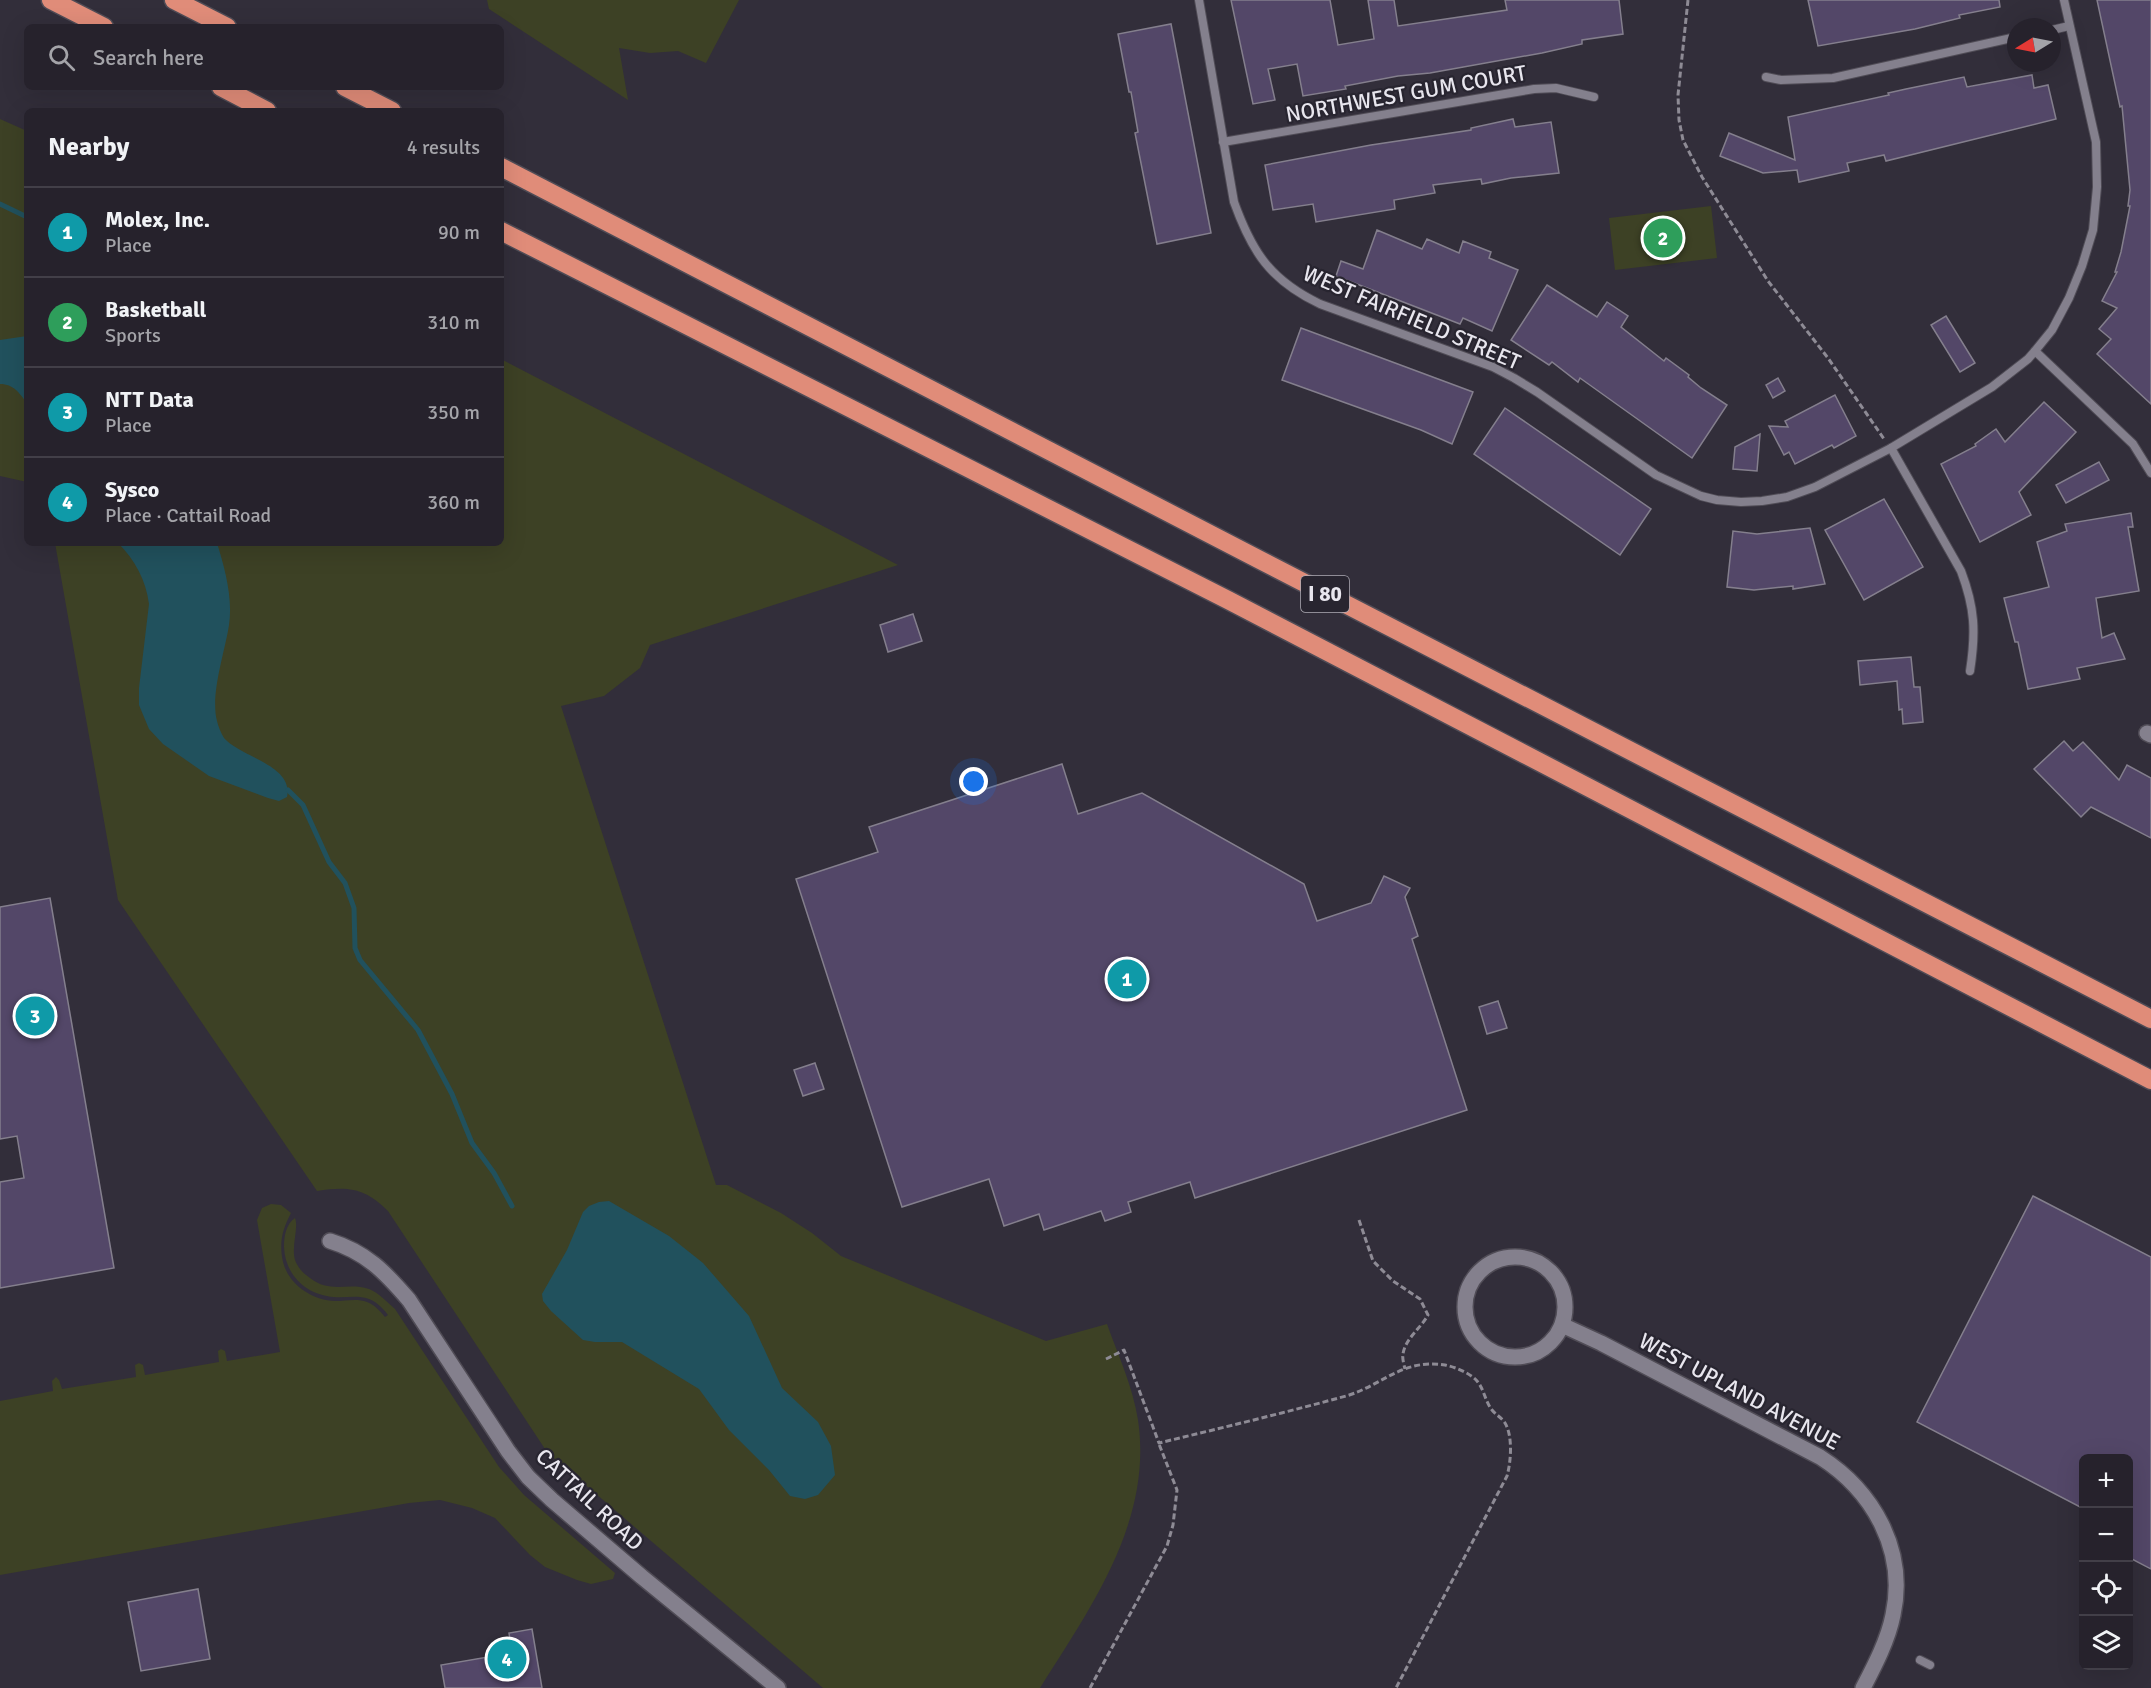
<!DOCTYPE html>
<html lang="en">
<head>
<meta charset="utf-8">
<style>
	:root { --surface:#26222c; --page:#2e2a34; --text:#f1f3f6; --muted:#a4a4a9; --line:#423f48; --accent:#55cadf }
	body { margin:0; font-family:Signika,sans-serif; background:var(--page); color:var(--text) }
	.controls { position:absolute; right:18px; bottom:18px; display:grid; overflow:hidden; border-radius:9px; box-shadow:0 6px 24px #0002 }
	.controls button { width:54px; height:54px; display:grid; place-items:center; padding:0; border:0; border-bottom:2px solid var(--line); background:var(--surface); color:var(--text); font:30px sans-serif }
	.compass { position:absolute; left:2007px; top:18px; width:54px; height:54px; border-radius:50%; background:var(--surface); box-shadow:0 6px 24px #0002; rotate:260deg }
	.you { position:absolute; left:974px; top:782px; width:21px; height:21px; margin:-15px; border:4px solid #fff; border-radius:50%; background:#1a73e8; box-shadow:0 0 0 9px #1a73e833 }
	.badge { display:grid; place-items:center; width:39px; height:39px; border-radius:50%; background:var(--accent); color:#fff; font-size:20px; font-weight:700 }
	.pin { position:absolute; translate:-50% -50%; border:3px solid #fff; box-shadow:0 2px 6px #0006 }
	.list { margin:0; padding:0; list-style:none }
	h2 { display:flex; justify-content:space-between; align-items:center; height:78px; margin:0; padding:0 24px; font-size:26px }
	h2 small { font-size:20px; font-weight:400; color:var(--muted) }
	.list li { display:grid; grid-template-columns:39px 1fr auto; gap:18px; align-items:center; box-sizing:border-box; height:90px; padding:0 24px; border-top:2px solid var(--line) }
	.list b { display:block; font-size:22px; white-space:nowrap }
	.list p { margin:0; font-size:20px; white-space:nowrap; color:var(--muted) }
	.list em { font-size:20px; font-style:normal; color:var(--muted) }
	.icon { flex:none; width:33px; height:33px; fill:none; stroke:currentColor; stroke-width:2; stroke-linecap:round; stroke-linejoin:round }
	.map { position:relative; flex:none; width:2151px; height:1688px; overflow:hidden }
	.search { position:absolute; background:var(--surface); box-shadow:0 6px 24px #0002; left:24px; top:24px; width:480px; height:66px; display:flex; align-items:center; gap:15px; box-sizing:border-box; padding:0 21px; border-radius:9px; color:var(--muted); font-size:22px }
	.panel { position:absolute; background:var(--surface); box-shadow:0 6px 24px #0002; left:24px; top:108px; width:480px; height:438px; border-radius:9px }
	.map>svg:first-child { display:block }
	.green { fill:#3d4125 }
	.water { fill:#21515d }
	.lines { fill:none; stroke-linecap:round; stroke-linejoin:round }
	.stream { stroke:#21515d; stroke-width:5 }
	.building { fill:#534768; stroke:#847f8d; stroke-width:1.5 }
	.service-casing { stroke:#504c56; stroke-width:10 }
	.minor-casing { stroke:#504c56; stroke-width:18 }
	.motorway-casing { stroke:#504c56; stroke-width:21 }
	.path { stroke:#8e8b95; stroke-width:3; stroke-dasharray:6 3; stroke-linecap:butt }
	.service { stroke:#84808d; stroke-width:8 }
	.minor { stroke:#84808d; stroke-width:15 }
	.motorway { stroke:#e08c79; stroke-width:18 }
	.labels { text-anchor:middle; stroke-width:4.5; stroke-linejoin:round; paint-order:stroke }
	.shield { fill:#282530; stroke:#aeacb5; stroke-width:1.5 }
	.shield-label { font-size:21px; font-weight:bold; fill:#e8e6ee }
	.street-label { font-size:22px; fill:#e8e6ee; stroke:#282530 }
</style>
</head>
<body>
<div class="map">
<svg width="2151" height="1688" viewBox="0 0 2151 1688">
	<rect width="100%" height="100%" fill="#322e3a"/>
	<g class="green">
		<path d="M 487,0 L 739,0 L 706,63 L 678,51 L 650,53 L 619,48 L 628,100 L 489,9 Z"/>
		<path d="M 0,119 L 27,131 L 27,482 L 0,476 Z"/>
		<path d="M 1711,206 L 1717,258 L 1615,270 L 1609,218 Z"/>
		<path d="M 501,359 L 898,565 L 650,645 L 640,668 L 604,696 L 561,706 L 716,1185 L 727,1185 L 781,1213 L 812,1233 L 841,1256 L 1046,1341 L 1107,1324 C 1118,1355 1133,1387 1138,1420 C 1153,1521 1091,1607 1040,1688 L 823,1688 L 547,1452 L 388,1211 C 365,1188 349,1186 317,1191 L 118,900 L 55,543 L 501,543 Z"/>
		<path d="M 271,1204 L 281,1205 L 291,1213 C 282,1230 279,1243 283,1262 C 289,1285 312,1300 335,1301 C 346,1301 357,1298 367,1302 C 375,1305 380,1311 385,1317 L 388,1315 C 382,1307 376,1301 366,1298 C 355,1295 345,1298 334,1297 C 306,1295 285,1275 284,1247 C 284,1236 286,1224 295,1218 C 299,1228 291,1246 295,1260 C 298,1268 303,1273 310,1278 C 330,1294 348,1282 369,1289 C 379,1293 387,1302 395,1309 L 499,1467 L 524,1495 L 615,1573 L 613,1579 L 591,1584 L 577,1580 L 545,1567 L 530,1555 L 495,1518 L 472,1508 L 440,1500 L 409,1503 L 0,1575 L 0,1401 L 53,1391 L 52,1381 L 56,1377 L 59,1380 L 62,1389 L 136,1377 L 135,1365 L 139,1363 L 143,1365 L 145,1375 L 219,1362 L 218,1351 L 221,1349 L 225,1351 L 227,1361 L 280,1352 L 257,1220 L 262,1208 Z"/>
	</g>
	<g class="water">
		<path d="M 27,336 L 27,403 C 19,393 14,384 0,384 L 0,340 Z"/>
		<path d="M 118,543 L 217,543 C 225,569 233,598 229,625 C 225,652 210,694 217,721 C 218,726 221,733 224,738 C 240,757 294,765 287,797 L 279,801 L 268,798 L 209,776 L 163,744 L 149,729 L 139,705 L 139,688 L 149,604 C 146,580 135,560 118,543 Z"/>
		<path d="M 609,1201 L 669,1236 L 703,1263 L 749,1316 L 782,1388 L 818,1422 L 831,1446 L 835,1475 L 818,1495 L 805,1499 L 790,1496 L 769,1470 L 729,1430 L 699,1389 L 622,1342 L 595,1342 L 583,1340 L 551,1311 L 543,1301 L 542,1294 L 567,1250 L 583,1212 L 589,1206 L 599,1202 Z"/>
	</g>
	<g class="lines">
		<g class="stream">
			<path d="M 0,204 L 27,217"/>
			<path d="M 288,790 L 303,805 L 329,862 L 345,883 L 354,908 L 355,948 L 360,960 L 418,1030 L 452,1094 L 472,1143 L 494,1173 L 512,1206"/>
		</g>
	</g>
	<g class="building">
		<path d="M 1231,0 L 1330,0 L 1338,45 L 1374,39 L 1368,0 L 1394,0 L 1398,26 L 1507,10 L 1505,0 L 1619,0 L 1623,34 L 1582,40 L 1582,44 L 1542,53 L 1430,73 L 1398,76 L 1345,86 L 1346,89 L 1303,96 L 1297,64 L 1268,69 L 1275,100 L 1253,104 Z"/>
		<path d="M 1808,0 L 1999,0 L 2000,7 L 1959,15 L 1960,18 L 1915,29 L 1818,46 Z"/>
		<path d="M 2097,0 L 2151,0 L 2151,404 L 2097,354 L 2111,339 L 2099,329 L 2117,308 L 2102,301 L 2117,272 L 2115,272 L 2121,252 L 2130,206 L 2128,206 L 2130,190 L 2122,106 L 2120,107 Z"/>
		<path d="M 1171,24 L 1211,233 L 1157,244 L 1135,133 L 1138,132 L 1131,92 L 1129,92 L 1118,34 Z"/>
		<path d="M 2032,75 L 2034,88 L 2048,85 L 2056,119 L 1886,161 L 1884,155 L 1847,163 L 1849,171 L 1799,182 L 1797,170 L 1763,173 L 1720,156 L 1729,133 L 1795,160 L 1788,117 L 1889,95 L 1888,93 L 1906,89 L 1964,77 L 1967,87 Z"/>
		<path d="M 1513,119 L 1515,127 L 1551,122 L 1559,173 L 1511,178 L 1482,184 L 1481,179 L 1433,185 L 1435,193 L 1394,200 L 1395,209 L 1316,222 L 1313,204 L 1273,210 L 1265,165 L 1371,145 L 1471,130 L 1471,128 Z"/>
		<path d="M 1377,230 L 1422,249 L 1427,239 L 1459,253 L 1463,241 L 1491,252 L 1489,258 L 1518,270 L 1492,331 L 1463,318 L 1460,324 L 1336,276 L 1341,261 L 1363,269 Z"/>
		<path d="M 1547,285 L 1597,317 L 1607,302 L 1628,316 L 1621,327 L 1664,361 L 1666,358 L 1689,375 L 1688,377 L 1701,388 L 1727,405 L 1692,458 L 1580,378 L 1578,382 L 1552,362 L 1549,365 L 1511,340 Z"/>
		<path d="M 1946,316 L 1975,363 L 1960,372 L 1931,325 Z"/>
		<path d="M 1301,328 L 1473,392 L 1452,444 L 1421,430 L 1282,380 Z"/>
		<path d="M 1778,378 L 1785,391 L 1773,398 L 1766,385 Z"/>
		<path d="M 1835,395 L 1856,436 L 1834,448 L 1832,445 L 1795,464 L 1789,452 L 1784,455 L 1769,426 L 1788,427 L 1785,421 Z"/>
		<path d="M 2044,402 L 2076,432 L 2019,492 L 2031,515 L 1980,542 L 1941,464 L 1976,446 L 1975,444 L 1996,429 L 2005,442 Z"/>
		<path d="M 1505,408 L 1651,509 L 1620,555 L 1474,454 Z"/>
		<path d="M 1760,434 L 1757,471 L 1733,469 L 1735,447 Z"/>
		<path d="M 2099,462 L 2109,480 L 2066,503 L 2056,485 Z"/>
		<path d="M 1884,499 L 1923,567 L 1864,600 L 1825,530 Z"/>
		<path d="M 2131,513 L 2133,527 L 2128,527 L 2139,591 L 2096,598 L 2102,638 L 2114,633 L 2125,659 L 2077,668 L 2080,679 L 2028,689 L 2018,642 L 2015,642 L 2004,598 L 2049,587 L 2037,542 L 2067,531 L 2065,524 Z"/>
		<path d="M 1810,528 L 1825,584 L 1793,589 L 1793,586 L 1754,590 L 1727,587 L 1733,531 L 1757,534 Z"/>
		<path d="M 913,614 L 922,641 L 888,652 L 880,625 Z"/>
		<path d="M 1911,657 L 1914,687 L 1920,687 L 1923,722 L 1903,724 L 1902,709 L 1899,710 L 1897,681 L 1860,685 L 1858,661 Z"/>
		<path d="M 2064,741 L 2073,751 L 2083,742 L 2119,780 L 2127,765 L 2151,778 L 2151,838 L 2091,807 L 2081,817 L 2034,769 Z"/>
		<path d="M 1062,764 L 1078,814 L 1142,793 L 1304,884 L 1317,921 L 1371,903 L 1384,876 L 1410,888 L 1405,897 L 1418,936 L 1412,939 L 1467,1110 L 1195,1198 L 1190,1182 L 1128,1202 L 1131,1212 L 1105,1221 L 1101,1211 L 1044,1230 L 1039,1214 L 1004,1226 L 989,1179 L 902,1207 L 796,879 L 878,852 L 869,827 Z"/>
		<path d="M 50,898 L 114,1268 L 0,1288 L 0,1182 L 24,1178 L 17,1136 L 0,1139 L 0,907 Z"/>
		<path d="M 1498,1001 L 1507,1028 L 1487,1034 L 1479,1007 Z"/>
		<path d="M 815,1063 L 824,1089 L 803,1096 L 794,1070 Z"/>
		<path d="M 2033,1196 L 2151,1257 L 2151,1569 L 2128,1557 L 2128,1458 L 2084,1458 L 2084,1509 L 1917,1422 Z"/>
		<path d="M 198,1589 L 210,1659 L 141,1671 L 128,1602 Z"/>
		<path d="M 532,1629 L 542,1688 L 445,1688 L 441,1665 L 512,1653 L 509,1633 Z"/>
	</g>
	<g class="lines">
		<defs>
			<g id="service">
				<path d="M 1199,0 L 1234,202 C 1252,252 1270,280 1320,304 L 1493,367 L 1514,378 L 1537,392 L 1656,475 L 1701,496 L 1717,500 L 1741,502 L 1762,501 L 1787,497 L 1815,487 L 1891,448 L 1992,387 L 2028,359 L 2035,351 L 2052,330 L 2069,298 L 2082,266 L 2093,230 L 2097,187 L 2096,142 L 2064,0"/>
				<path d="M 2052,30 L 2069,26"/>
				<path d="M 1766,77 L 1781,80 L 1833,78 L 2016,37"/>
				<path d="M 1223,142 L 1534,89 L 1556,88 L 1594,97"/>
				<path d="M 2035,351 L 2133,444 L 2151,473"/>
				<path d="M 1891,448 L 1961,571 C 1975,608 1976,632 1970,671"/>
				<path d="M 1920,1660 L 1930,1665"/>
			</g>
			<g id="minor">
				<path d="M 2147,733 L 2151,735"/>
				<path d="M 330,1241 C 366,1252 385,1272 409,1300 L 508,1451 L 528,1477 L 552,1500 L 642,1577 L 778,1688"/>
				<circle cx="1515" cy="1307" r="50"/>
				<path d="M 1562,1325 L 1601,1343 L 1820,1457 C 1873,1491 1907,1550 1893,1615 C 1888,1640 1875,1665 1863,1688"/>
			</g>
			<g id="motorway">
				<path d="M 51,0 L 104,27"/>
				<path d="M 174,0 L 227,27"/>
				<path d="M 221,87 L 267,111"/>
				<path d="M 345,87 L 392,111"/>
				<path d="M 501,167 L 1262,561 L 2151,1019"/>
				<path d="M 501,231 L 1228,600 L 2151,1080"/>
			</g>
		</defs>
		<use href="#service" class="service-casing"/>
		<use href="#minor" class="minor-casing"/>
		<use href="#motorway" class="motorway-casing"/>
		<g class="path">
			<path d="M 1688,0 L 1678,95 L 1679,120 L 1683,140 L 1702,177 L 1768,281 L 1828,358 L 1884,439"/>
			<path d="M 1359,1220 L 1373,1261 L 1393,1281 L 1420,1299 L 1428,1315 C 1421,1328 1405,1339 1403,1354 C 1402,1358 1404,1365 1405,1369"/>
			<path d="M 1106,1359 L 1124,1350 L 1159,1443 C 1221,1428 1284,1413 1346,1396 C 1381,1386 1403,1358 1445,1365 C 1455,1367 1470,1373 1477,1381 C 1484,1389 1485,1401 1492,1410 C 1495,1414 1502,1418 1505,1423 C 1513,1436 1511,1462 1507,1476 L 1396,1688"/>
			<path d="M 1090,1688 L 1167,1546 L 1173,1525 L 1177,1490 L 1159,1444"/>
		</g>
		<use href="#service" class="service"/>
		<use href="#minor" class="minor"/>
		<use href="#motorway" class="motorway"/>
	</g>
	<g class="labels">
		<rect class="shield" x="1301" y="576" width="48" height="36" rx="4.5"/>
		<g class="shield-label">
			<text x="1325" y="601">I 80</text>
		</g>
		<g class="street-label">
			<text transform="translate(1406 93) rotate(-10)" y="8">NORTHWEST GUM COURT</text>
			<text transform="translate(1412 317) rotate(23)" y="8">WEST FAIRFIELD STREET</text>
			<text transform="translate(1740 1391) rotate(28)" y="8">WEST UPLAND AVENUE</text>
			<text transform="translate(590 1499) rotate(43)" y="8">CATTAIL ROAD</text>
		</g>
	</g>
</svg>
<div class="controls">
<button>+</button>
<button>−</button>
<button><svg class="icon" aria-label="locate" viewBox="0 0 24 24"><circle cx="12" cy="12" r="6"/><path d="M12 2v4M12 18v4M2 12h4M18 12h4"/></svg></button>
<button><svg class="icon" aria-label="layers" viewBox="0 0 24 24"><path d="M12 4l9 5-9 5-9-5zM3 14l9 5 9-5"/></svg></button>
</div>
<svg class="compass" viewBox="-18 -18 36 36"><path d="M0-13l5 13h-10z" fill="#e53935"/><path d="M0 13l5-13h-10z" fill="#a4a4a9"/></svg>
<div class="you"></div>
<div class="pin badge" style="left:1127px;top:979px;background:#0f9aa8">1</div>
<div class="pin badge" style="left:1663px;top:238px;background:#2e9e5b">2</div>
<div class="pin badge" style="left:35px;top:1016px;background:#0f9aa8">3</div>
<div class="pin badge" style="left:507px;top:1659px;background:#0f9aa8">4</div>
<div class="search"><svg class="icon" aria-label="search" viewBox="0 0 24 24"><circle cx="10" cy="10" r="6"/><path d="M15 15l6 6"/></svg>Search here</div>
<section class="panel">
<h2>Nearby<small>4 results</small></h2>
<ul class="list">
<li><span class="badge" style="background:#0f9aa8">1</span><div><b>Molex, Inc.</b><p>Place</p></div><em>90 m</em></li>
<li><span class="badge" style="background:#2e9e5b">2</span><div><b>Basketball</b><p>Sports</p></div><em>310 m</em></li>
<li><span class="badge" style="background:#0f9aa8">3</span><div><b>NTT Data</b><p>Place</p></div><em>350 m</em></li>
<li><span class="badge" style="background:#0f9aa8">4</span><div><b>Sysco</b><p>Place · Cattail Road</p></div><em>360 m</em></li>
</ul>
</section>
</div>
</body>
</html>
